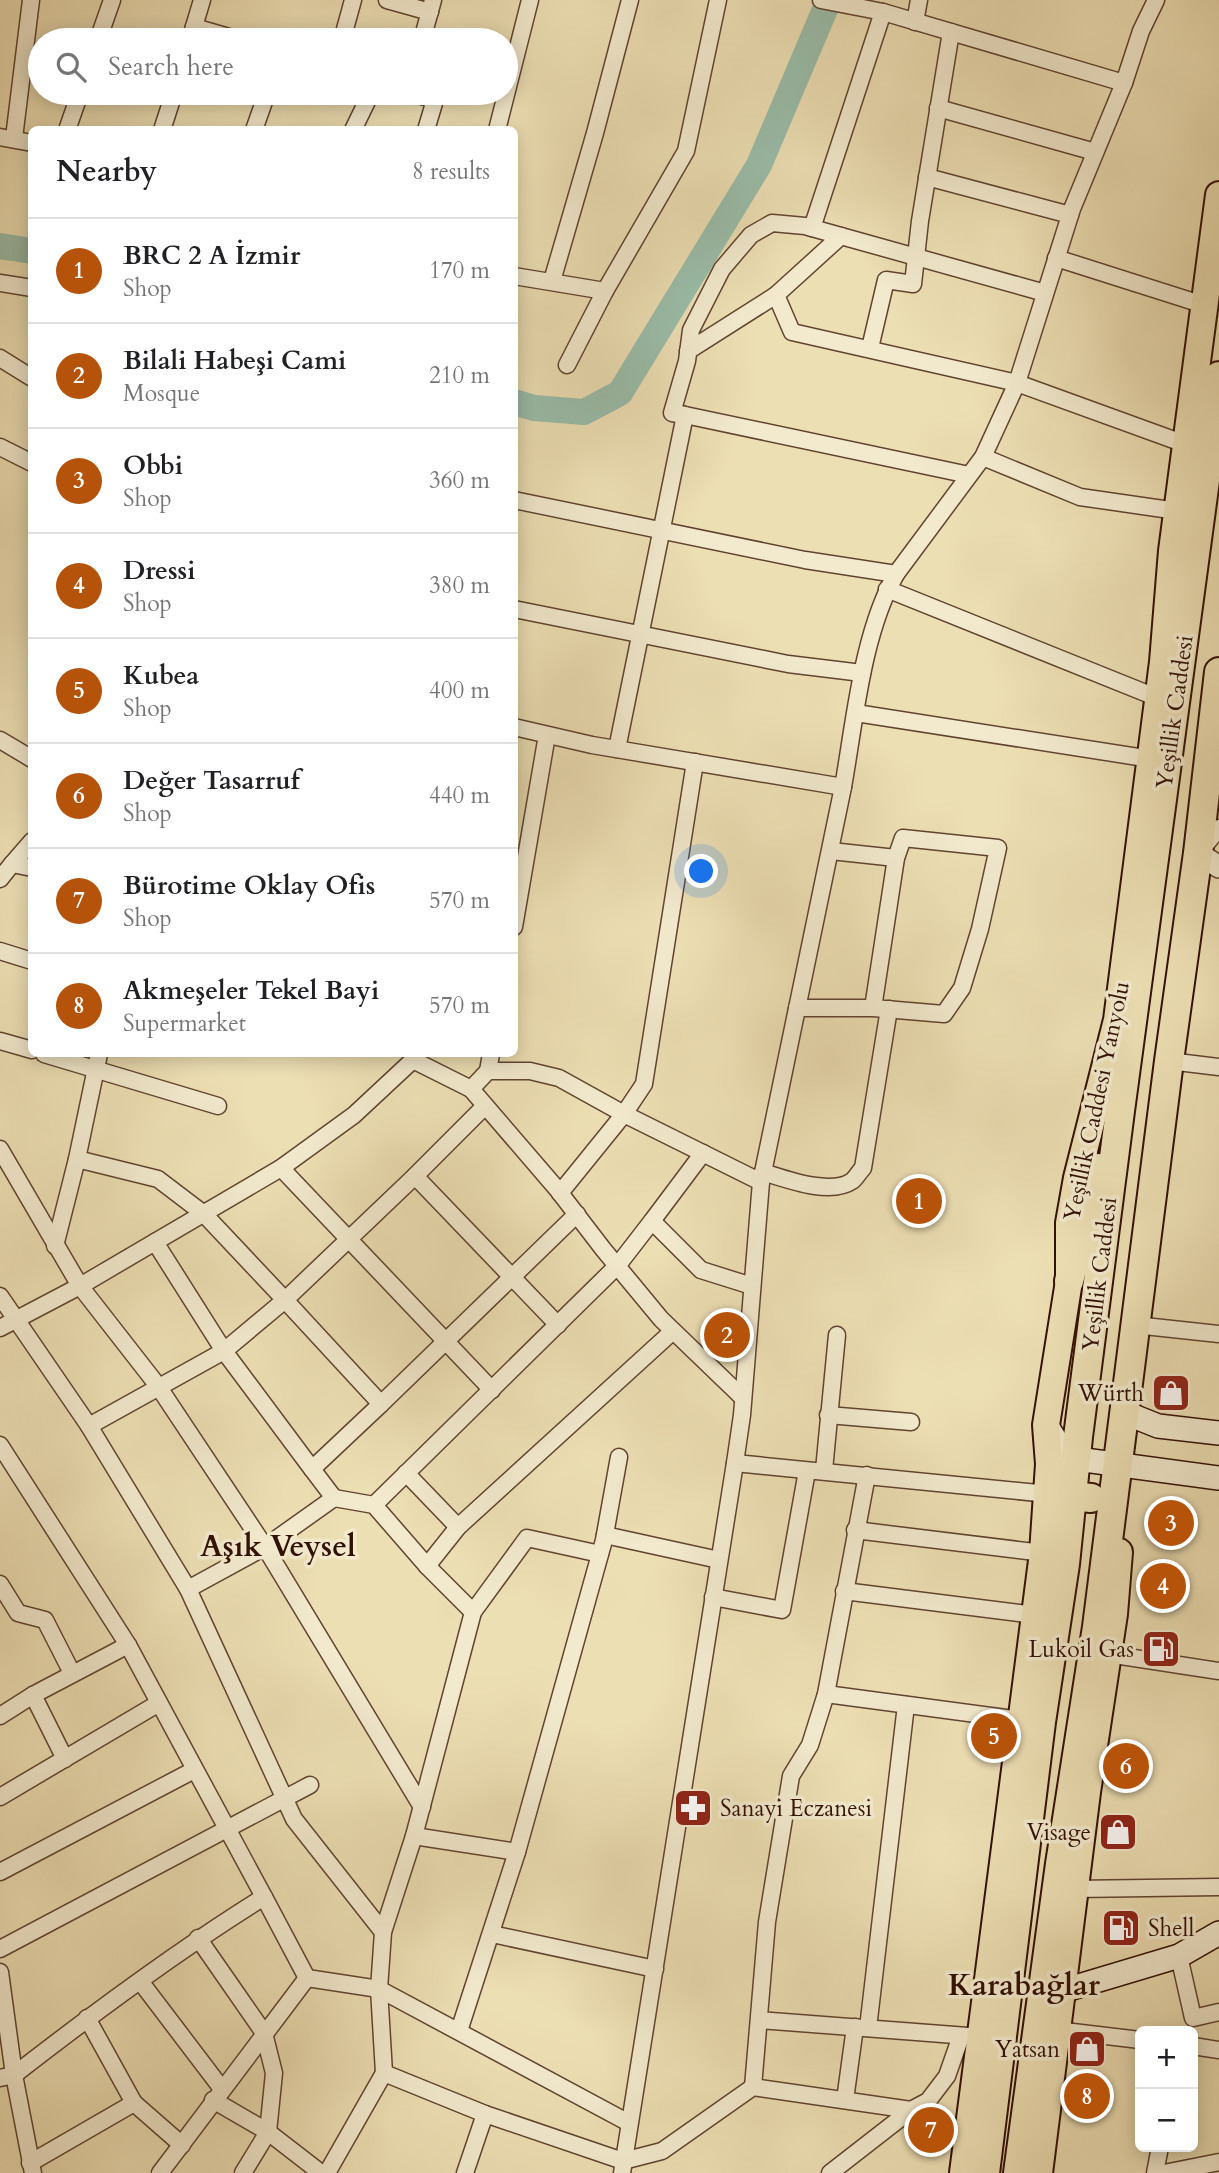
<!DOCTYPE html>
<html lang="en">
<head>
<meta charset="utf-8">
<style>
	:root { --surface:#fff; --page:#f6f6f6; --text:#202124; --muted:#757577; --line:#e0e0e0; --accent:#b45309 }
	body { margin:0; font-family:Cardo,serif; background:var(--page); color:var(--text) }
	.controls { position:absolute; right:21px; bottom:21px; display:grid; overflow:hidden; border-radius:10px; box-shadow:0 4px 18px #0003 }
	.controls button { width:63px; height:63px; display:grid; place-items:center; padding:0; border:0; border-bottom:2px solid var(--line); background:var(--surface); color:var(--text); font:35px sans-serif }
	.you { position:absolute; left:702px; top:872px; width:24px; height:24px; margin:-18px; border:5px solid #fff; border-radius:50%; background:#1a73e8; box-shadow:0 0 0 10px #1a73e833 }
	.badge { display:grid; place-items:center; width:46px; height:46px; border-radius:50%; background:var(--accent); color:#fff; font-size:23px; font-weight:700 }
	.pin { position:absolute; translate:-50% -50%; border:4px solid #fff; box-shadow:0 2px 7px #0006 }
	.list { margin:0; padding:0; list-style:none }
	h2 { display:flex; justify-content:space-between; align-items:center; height:91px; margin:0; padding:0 28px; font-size:30px }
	h2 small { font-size:23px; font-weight:400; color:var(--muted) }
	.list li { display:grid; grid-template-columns:46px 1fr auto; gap:21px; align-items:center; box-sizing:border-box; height:105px; padding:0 28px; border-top:2px solid var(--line) }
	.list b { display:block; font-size:26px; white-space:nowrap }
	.list p { margin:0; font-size:23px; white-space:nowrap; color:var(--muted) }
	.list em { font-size:23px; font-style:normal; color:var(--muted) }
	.icon { flex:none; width:38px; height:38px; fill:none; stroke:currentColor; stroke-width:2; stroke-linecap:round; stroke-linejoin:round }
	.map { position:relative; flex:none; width:1219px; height:2173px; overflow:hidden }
	.search { position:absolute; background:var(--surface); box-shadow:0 4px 18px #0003; left:28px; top:28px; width:490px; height:77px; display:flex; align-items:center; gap:18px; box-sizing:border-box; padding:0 24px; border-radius:38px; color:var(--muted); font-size:26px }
	.panel { position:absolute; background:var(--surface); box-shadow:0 4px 18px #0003; left:28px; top:126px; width:490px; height:931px; border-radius:10px }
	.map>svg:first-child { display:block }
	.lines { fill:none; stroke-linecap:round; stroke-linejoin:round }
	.river { stroke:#9abdaa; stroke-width:26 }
	.minor-casing { stroke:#604430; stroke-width:19 }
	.tertiary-casing { stroke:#604430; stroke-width:24 }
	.secondary-casing { stroke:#311004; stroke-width:26 }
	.primary-casing { stroke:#311004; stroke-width:30 }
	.trunk-casing { stroke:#311004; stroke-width:32 }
	.minor { stroke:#f3eace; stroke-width:16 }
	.tertiary { stroke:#f3eace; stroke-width:21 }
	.secondary { stroke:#f3eace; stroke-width:23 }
	.primary { stroke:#eddfb4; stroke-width:26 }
	.trunk { stroke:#eddfb4; stroke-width:28 }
	.labels { text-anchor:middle; stroke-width:7; stroke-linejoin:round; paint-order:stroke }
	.street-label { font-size:23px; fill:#311004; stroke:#f3eace }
	.poi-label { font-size:23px; fill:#311004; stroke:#f3eace; text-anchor:end }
	.district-label { font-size:30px; font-weight:bold; fill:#311004; stroke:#f3eace }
</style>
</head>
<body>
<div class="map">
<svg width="1219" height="2173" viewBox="0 0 1219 2173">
	<rect width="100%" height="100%" fill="#eddfb4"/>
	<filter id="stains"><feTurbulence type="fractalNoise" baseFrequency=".00286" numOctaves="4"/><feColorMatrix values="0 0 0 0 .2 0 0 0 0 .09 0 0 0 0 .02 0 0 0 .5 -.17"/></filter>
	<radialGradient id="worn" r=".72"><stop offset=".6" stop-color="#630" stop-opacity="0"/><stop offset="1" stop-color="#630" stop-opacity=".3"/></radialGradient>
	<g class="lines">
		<g class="river">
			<path d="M 0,246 L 32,251"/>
			<path d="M 514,402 L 534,408 L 584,412 L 620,393 L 759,165 L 829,0"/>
		</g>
		<defs>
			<g id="minor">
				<path d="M 387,0 L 430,12"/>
				<path d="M 821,0 L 883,12 L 1124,83"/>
				<path d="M 915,22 L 919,0"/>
				<path d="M 194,27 L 239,40"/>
				<path d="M 98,40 L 112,0"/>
				<path d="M 190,40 L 202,0"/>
				<path d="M 342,40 L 353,0"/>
				<path d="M 422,40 L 433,0"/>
				<path d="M 411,93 L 435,100 L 426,130"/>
				<path d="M 938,108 L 1095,152"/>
				<path d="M 67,130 L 80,93"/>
				<path d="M 162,130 L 174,93"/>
				<path d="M 254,130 L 267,93"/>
				<path d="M 353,130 L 371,93"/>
				<path d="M 497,130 L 530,0"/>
				<path d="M 0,137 L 32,143"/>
				<path d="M 14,138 L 31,0"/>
				<path d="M 927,177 L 1070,215"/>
				<path d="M 812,228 L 883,12"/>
				<path d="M 1056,258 L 1204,305"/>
				<path d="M 514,276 L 605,291"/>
				<path d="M 552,281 L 595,133 L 630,0"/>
				<path d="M 0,283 L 32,288"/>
				<path d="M 776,295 L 792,332 L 1017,383 L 1185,444"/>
				<path d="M 870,348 L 886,280 L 913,284 L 920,221 L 951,32"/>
				<path d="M 688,351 L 776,295 L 841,236"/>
				<path d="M 0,358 L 32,378"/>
				<path d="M 567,365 L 605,291 L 686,151 L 718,0"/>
				<path d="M 685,415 L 969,475"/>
				<path d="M 0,447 L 32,463"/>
				<path d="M 983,457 L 1080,497 L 1177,511"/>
				<path d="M 514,500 L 805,560 L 896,574"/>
				<path d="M 887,589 L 1158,698"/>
				<path d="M 514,609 L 788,664 L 862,673"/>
				<path d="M 856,713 L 1151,759"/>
				<path d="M 514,727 L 592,745 L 843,787 L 761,1182"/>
				<path d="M 0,740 L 32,759"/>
				<path d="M 617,749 L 685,415 L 672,413 L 687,361 L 691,330 L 722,269 L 751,235 L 772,223 L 805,226 L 1045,293"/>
				<path d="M 843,787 C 855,720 862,634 896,574 L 983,457 L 1017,383 L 1072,209 L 1124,83 L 1141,31 L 1156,0"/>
				<path d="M 1202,849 L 1219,828"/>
				<path d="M 831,851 L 896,858"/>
				<path d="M 12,864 L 32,841"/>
				<path d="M 0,879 L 12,864 L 32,868"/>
				<path d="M 514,927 L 547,735"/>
				<path d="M 0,951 L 32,961"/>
				<path d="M 797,1008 L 873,1008 L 944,1014 L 962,988 L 980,929 L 998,848 L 903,838 L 896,858 L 873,1008"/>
				<path d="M 0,1041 L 32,1050"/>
				<path d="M 44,1054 L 218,1106"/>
				<path d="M 1169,1061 L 1219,1067"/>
				<path d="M 488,1071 L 491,1054"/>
				<path d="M 471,1089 L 557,1189 L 603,1249 L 661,1319 L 743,1398"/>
				<path d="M 485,1106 L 415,1176 L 558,1325"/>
				<path d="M 0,1149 L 80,1286 L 158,1386 L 265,1547 L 422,1807"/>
				<path d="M 281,1168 L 492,1390"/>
				<path d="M 763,1172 C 786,1179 830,1196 852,1181 C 856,1178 859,1172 863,1168 L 889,1009"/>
				<path d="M 415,1176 L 285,1300 L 381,1404 L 577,1214"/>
				<path d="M 560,1193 L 624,1114 L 644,1084 L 695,762"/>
				<path d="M 652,1221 L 703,1153"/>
				<path d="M 155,1242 L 224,1351 L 312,1469 L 381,1404"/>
				<path d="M 55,1246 L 77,1159"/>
				<path d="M 0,1296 L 89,1426 L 188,1589"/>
				<path d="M 1135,1325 L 1219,1334"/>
				<path d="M 0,1328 L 80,1286 L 281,1168 L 354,1115 L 413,1060 L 471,1089 L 488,1071 L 530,1071 L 559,1078 L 624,1114 L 761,1182 L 742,1415 L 735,1463 L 622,2173"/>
				<path d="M 828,1415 L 911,1422"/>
				<path d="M 89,1426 L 224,1351 L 285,1300 L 204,1214 L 158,1179 L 77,1159 L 99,1054"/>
				<path d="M 0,1445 L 128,1645 L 264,1897 C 177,1951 95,2012 14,2075 L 0,2078"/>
				<path d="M 735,1463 L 1048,1494"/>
				<path d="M 312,1469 L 334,1498 L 265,1547 L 188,1589 L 294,1819 L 383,1932"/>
				<path d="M 824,1470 L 837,1335"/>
				<path d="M 406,1473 L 458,1527"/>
				<path d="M 334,1498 L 374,1505 L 427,1566 L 473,1612"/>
				<path d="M 374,1505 L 618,1265 L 652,1221 L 701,1270 L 752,1286"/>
				<path d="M 855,1530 L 1043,1553"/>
				<path d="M 605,1535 L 719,1560"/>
				<path d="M 427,1566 L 458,1527 L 673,1331"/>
				<path d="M 0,1584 L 18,1613 L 45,1620 L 72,1673"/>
				<path d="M 844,1591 L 1035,1615"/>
				<path d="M 713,1597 L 782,1610 L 807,1471"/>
				<path d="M 1108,1654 L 1219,1671"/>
				<path d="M 826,1694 L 1021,1720"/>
				<path d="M 33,1695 L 65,1759"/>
				<path d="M 0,1716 L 33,1695 L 128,1645"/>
				<path d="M 0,1797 L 159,1703"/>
				<path d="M 414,1836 L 517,1852"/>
				<path d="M 0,1872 L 194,1770"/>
				<path d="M 1074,1889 L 1219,1887"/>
				<path d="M 264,1897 L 307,1978 L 379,1989 L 629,2123"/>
				<path d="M 492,1934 L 655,1969"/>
				<path d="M 198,1938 L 264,2033 L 274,2073 L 268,2132 L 243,2173"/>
				<path d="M 0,1949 L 310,1785"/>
				<path d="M 1179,1956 L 1193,2018 L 1219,2012"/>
				<path d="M 0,1972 L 14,2075 L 33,2173"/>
				<path d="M 140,1981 L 222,2089"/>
				<path d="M 87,2018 L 134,2103"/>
				<path d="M 760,2020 L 981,2037"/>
				<path d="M 868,2028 L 906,1705"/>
				<path d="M 1056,2030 L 1140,2040"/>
				<path d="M 459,2031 L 517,1852 L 604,1540 L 619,1457"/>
				<path d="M 1193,2046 L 1219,2050"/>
				<path d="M 384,2073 L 379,1989 L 383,1932 L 414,1836 L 473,1612 L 527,1538 L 600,1554"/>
				<path d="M 753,2087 L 767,1922 L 791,1776 L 810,1745 L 826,1694 L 867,1475"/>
				<path d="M 213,2100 L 268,2132 L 321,2173"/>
				<path d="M 845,2100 L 855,2027"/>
				<path d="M 30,2163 L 134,2103 L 182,2145"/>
				<path d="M 160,2173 L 307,1978"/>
				<path d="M 327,2173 L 384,2073 L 485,2114 L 623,2161 L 662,2151 L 753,2087 L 911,2110"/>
				<path d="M 465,2173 L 485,2114"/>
				<path d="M 830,2173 L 911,2110 L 928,2101 L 947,2076 L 961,2036"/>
				<path d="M 1155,2173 L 1160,2147"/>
				<path d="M 1164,2173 L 1219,2162"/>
			</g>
			<path id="tertiary" d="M 1198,853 L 1219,867"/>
			<g id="secondary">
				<path d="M 1133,1416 L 1158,1426 L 1219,1433"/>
				<path d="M 1046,1425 L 1058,1444 L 1077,1459 L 1219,1478"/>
				<path d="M 1062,1991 L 1179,1956 L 1219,1933"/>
			</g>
			<g id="primary">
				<path d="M 963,2173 L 1043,1553 L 1049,1464 L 1046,1425 L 1069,1281 L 1069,1223 L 1077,1178 L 1117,1020 L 1163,662 L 1172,551 L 1219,195"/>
				<path d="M 1039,2173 L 1087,1792 L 1114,1614 L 1119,1552"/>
			</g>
			<g id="trunk">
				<path d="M 1069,1281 L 1098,1168"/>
				<path d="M 1048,1494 L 1091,1498"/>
				<path d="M 985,2173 L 1041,1722 L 1065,1564 L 1078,1437 L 1120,1111 L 1219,376"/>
				<path d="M 1018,2173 L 1060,1864 L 1097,1627 L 1169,1061 L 1198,853 L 1219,672"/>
			</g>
		</defs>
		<use href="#minor" class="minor-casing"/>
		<use href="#tertiary" class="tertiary-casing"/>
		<use href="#secondary" class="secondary-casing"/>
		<use href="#primary" class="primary-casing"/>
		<use href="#trunk" class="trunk-casing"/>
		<use href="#minor" class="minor"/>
		<use href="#tertiary" class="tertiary"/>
		<use href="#secondary" class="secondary"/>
		<use href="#primary" class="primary"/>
		<use href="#trunk" class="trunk"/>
	</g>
	<defs>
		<symbol id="shop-square" viewBox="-11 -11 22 22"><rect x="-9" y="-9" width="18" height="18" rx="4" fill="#8f2418" stroke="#f3eace"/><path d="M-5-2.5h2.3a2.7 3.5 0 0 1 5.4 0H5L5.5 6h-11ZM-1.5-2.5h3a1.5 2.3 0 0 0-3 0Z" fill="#fff"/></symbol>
		<symbol id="fuel-square" viewBox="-11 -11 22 22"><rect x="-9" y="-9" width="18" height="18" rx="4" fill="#8f2418" stroke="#f3eace"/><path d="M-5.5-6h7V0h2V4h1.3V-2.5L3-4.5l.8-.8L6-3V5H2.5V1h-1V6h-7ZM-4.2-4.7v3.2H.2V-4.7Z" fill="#fff"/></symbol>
		<symbol id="pharmacy-square" viewBox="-11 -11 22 22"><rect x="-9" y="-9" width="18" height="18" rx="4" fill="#8f2418" stroke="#f3eace"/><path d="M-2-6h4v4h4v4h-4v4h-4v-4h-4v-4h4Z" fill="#fff"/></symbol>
	</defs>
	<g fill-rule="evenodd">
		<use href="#shop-square" x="1149" y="1371" width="44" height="44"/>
		<use href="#fuel-square" x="1139" y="1627" width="44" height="44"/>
		<use href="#pharmacy-square" x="671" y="1786" width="44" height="44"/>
		<use href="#shop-square" x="1096" y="1810" width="44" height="44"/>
		<use href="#fuel-square" x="1099" y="1906" width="44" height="44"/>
		<use href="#shop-square" x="1065" y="2027" width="44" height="44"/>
	</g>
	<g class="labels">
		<g class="street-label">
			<text transform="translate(1174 712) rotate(-82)" y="8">Yeşillik Caddesi</text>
			<text transform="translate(1096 1101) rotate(-78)" y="8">Yeşillik Caddesi Yanyolu</text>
			<text transform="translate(1099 1274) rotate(-83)" y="8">Yeşillik Caddesi</text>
		</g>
		<g class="poi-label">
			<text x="1144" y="1401">Würth</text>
			<text x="1134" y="1657">Lukoil Gas</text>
			<text x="720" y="1816" text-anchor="start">Sanayi Eczanesi</text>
			<text x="1091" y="1840">Visage</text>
			<text x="1148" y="1936" text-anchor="start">Shell</text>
			<text x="1060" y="2057">Yatsan</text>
		</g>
		<g class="district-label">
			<text x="278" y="1556">Aşık Veysel</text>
			<text x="1024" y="1995">Karabağlar</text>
		</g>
	</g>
	<rect width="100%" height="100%" filter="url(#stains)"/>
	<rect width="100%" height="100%" fill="url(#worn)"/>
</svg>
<div class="controls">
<button>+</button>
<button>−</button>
</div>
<div class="you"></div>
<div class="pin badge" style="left:919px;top:1201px">1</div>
<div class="pin badge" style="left:727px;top:1335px">2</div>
<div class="pin badge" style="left:1171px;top:1523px">3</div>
<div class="pin badge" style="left:1163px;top:1586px">4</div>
<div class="pin badge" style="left:994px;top:1736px">5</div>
<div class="pin badge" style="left:1126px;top:1766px">6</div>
<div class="pin badge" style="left:931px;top:2130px">7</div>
<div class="pin badge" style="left:1087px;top:2096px">8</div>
<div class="search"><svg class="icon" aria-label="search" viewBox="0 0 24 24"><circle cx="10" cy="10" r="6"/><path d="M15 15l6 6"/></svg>Search here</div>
<section class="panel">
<h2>Nearby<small>8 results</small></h2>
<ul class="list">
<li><span class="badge">1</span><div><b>BRC 2 A İzmir</b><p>Shop</p></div><em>170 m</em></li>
<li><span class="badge">2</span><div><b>Bilali Habeşi Cami</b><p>Mosque</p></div><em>210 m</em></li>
<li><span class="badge">3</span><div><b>Obbi</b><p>Shop</p></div><em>360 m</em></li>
<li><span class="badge">4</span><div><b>Dressi</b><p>Shop</p></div><em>380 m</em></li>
<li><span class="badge">5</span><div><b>Kubea</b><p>Shop</p></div><em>400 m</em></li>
<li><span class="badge">6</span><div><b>Değer Tasarruf</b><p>Shop</p></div><em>440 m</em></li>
<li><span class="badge">7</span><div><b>Bürotime Oklay Ofis</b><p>Shop</p></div><em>570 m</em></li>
<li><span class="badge">8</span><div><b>Akmeşeler Tekel Bayi</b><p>Supermarket</p></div><em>570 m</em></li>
</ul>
</section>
</div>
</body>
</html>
